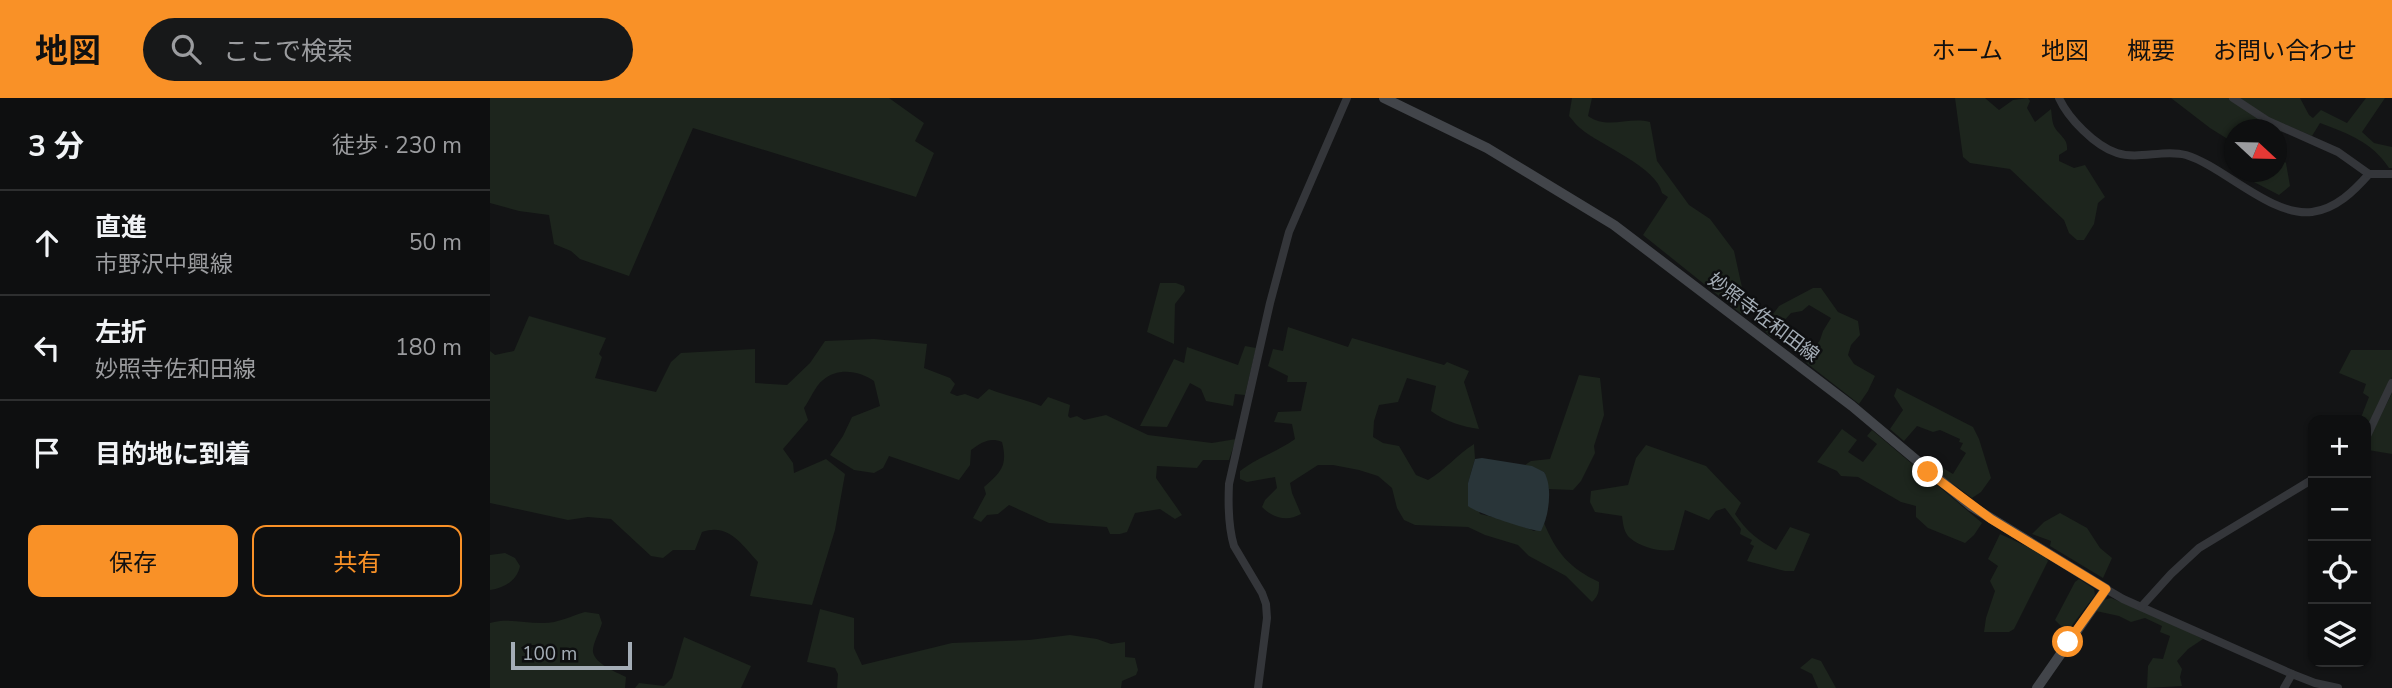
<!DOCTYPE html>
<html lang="ja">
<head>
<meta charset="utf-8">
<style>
	:root { --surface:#0e0f10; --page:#171819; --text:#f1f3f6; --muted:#9b9c9f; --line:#2e2f30; --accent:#f99127 }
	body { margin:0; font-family:"Nunito Sans","Noto Sans JP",sans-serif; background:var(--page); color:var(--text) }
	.controls { position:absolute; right:21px; bottom:21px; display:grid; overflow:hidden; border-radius:14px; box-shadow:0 2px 5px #0004 }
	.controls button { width:63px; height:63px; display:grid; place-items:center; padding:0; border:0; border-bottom:2px solid var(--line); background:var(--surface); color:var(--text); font:35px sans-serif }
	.compass { position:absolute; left:1734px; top:21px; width:63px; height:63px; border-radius:50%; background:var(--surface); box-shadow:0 2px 5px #0004; rotate:112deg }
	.scale { position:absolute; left:21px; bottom:18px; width:121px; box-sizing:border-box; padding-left:7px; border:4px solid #a4adb6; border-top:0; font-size:19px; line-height:24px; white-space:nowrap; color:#a4adb6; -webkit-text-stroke:5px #0e0f10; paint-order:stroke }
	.stop { position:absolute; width:21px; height:21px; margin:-16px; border:5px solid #f99127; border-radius:50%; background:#fff }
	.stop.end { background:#f99127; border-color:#fff; box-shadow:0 2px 7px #0008 }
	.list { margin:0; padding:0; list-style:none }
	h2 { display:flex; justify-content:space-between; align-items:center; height:91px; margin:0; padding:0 28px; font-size:30px }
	h2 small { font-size:23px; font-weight:400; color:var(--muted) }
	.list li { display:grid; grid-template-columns:46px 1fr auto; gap:21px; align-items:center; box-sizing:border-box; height:105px; padding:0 28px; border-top:2px solid var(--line) }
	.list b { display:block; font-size:26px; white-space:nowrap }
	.list p { margin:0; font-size:23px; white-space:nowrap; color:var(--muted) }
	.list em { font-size:23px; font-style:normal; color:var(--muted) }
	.actions { display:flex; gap:14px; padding:21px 28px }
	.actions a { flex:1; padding:16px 0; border:2px solid var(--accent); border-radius:14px; text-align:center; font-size:24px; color:var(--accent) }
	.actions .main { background:var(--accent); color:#111 }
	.icon { flex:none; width:38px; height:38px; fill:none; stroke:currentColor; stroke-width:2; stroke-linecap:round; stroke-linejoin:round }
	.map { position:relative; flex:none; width:1902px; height:590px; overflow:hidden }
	header { display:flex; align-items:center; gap:42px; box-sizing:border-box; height:98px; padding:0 35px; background:var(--accent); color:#111 }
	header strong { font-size:33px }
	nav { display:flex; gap:38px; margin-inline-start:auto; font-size:24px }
	.search { width:490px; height:63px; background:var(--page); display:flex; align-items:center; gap:18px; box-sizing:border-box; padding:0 24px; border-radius:38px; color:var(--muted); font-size:26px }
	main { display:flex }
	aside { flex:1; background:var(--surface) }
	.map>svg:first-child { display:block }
	.green { fill:#1d251d }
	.water { fill:#293539 }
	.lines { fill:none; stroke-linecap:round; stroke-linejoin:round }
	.minor { stroke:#34363a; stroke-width:8 }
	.secondary { stroke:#42454a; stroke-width:10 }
	.route { stroke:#f99127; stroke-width:9 }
	.labels { text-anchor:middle; stroke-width:5; stroke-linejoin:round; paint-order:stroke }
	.street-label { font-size:19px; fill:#a4adb6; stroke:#0e0f10 }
</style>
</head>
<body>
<header>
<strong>地図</strong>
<div class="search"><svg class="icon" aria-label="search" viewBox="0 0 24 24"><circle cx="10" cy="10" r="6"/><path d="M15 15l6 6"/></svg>ここで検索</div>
<nav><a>ホーム</a><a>地図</a><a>概要</a><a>お問い合わせ</a></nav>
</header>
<main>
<aside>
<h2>3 分<small>徒歩 · 230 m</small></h2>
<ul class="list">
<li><svg class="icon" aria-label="ahead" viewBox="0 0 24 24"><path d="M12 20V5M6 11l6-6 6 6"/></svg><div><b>直進</b><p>市野沢中興線</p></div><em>50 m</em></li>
<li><svg class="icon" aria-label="left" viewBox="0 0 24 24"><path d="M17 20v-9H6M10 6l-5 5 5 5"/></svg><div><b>左折</b><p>妙照寺佐和田線</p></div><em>180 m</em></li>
<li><svg class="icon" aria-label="arrive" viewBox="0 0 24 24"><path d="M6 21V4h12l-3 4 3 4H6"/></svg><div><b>目的地に到着</b></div></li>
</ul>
<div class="actions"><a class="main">保存</a><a>共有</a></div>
</aside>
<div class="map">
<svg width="1902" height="590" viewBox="0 0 1902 590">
	<rect width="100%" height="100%" fill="#131415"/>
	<g class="green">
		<path d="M 0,0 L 399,0 L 434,25 L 425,43 L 444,55 L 426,99 L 203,30 L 139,178 L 90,161 L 81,153 L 64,146 L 59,117 L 29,113 L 0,105 Z"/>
		<path d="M 1082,0 L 1102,0 L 1098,18 C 1118,32 1138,18 1160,24 L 1167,63 L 1199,107 L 1220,121 L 1244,153 L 1255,203 L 1254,218 L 1153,137 L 1178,99 L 1172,95 C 1167,69 1111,48 1090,30 C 1086,27 1083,22 1079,18 Z"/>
		<path d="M 1465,0 L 1495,0 L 1509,12 L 1523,2 L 1538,0 L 1540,3 L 1537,10 L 1545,24 L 1561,11 C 1562,18 1562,25 1565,30 C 1571,39 1578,41 1577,52 L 1569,57 L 1569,63 L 1584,70 L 1595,67 L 1615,99 L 1608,105 L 1604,126 L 1594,142 L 1587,142 L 1579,135 L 1574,122 L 1520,71 L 1480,65 L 1473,59 Z"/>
		<path d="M 1681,0 L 1810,0 L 1819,17 L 1823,20 L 1831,12 L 1857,25 L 1876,0 L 1895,0 L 1872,34 L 1884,45 L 1902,49 L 1902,70 L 1899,70 C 1882,44 1859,36 1830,25 L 1822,38 L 1794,26 L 1787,45 L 1786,32 L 1744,32 L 1744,45 L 1720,30 Z"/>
		<path d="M 1787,57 L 1796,65 L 1800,88 L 1789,97 L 1764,84 L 1768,74 L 1786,74 Z"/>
		<path d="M 670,185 L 686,185 L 694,188 L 695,193 L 685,206 L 684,246 L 657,234 Z"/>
		<path d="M 1323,190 L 1331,190 L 1348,214 L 1368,223 L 1370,237 L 1361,247 L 1358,257 L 1364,266 L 1385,278 L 1378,293 L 1369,306 L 1314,263 L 1330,242 L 1333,233 L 1341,220 L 1319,207 L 1312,213 L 1301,215 L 1280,239 L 1273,230 L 1289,208 Z"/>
		<path d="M 39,218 L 116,240 L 109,256 L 112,259 L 105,280 L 166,294 L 181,264 L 191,255 L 265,251 L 265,285 L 297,287 L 320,265 L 335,243 L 384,241 L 437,246 L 434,270 L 460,280 L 465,286 L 460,295 L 467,298 L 475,296 L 488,301 L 499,291 C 516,298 534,301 551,308 L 558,299 L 580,307 L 578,318 L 580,320 L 587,318 L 594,322 L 616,317 L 658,337 L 722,345 L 746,341 L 739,362 L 713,362 L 707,370 L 667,368 L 666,380 L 692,417 L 685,421 L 670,411 L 645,415 L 637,434 L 630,436 L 620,436 L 617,429 L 559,425 L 519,407 L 508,416 L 497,417 L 491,424 L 483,420 L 496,396 L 494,389 C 511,374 518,368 512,344 C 500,339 492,344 481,352 L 480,367 L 469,382 L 399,358 L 393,370 L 384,375 L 364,372 L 340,357 L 353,338 L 362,319 L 390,308 L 384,283 C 370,273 348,269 333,282 C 325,288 320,302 314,310 L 318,322 L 293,351 L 303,365 L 304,375 L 336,361 L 355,376 L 345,432 L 322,507 L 260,498 L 268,464 C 251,446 239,425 212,434 L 205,452 L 183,452 L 173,460 L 161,458 L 121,421 L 98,419 L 78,422 L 0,405 L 0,253 L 5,257 L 24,253 Z"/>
		<path d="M 798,229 L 858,249 L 862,240 L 954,267 L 957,264 L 979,273 L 974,284 L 989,331 C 973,329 954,323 941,313 L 946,288 L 917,280 L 908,304 L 889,307 L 884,323 L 883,339 L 893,345 L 909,348 L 926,377 L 938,382 C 955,372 967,357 984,346 L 985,361 L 978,385 L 990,416 L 1020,423 L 1044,433 L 1052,430 L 1054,425 C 1066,454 1079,470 1109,484 C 1109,493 1109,497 1102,504 L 1076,478 L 1039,458 L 1028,447 L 995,437 L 978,429 L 925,427 L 914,422 L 907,410 L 902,390 L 888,378 L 869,372 L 843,367 L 828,367 L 800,385 L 802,395 L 811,416 C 797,424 783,420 772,409 L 775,402 L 787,390 L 785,379 L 757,384 L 750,381 L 750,373 C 768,359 787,354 805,341 L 802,326 L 784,324 L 788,314 L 811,313 L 817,284 L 797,284 L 798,278 L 778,268 L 783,251 L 793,253 Z"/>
		<path d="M 755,248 L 766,250 L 755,297 L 745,296 L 743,308 L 716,303 L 711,291 L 700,285 L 677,329 L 650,328 L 684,261 L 694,265 L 697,249 L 748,267 Z"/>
		<path d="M 1861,252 L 1902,252 L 1902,279 L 1876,334 L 1876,322 L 1870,322 L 1879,299 L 1873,295 L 1876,286 L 1849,275 Z"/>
		<path d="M 1089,277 L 1110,280 L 1114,317 L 1104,348 L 1105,355 L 1091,383 L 1083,392 L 1059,391 L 1054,374 L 1035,367 L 1041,363 L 1060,361 Z"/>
		<path d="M 1407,290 L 1483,329 L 1489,341 L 1501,380 L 1491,394 L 1482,400 L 1444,372 L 1446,366 L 1463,376 L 1476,355 L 1470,351 L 1473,345 L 1469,344 L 1470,341 L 1450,332 L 1443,334 L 1427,328 L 1414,343 L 1400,331 L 1413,312 L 1404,298 Z"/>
		<path d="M 1902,295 L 1902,356 L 1878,352 L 1876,347 Z"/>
		<path d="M 1352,331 L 1367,342 L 1358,354 L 1373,364 L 1387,346 L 1377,338 L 1382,332 L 1492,425 L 1484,437 L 1475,445 L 1438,430 L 1426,419 L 1426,408 L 1411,404 L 1368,379 L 1351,378 L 1347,373 L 1327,364 Z"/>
		<path d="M 1156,347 L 1216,368 L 1251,405 L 1245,416 C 1257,434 1268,442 1286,452 L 1300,429 L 1320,436 L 1304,473 L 1295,473 L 1257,463 L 1264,448 L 1260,446 L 1262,442 L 1250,436 L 1251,431 L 1235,410 L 1226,413 L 1219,422 L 1195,412 L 1184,452 C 1170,454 1152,450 1140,440 C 1134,435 1133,426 1132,418 L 1105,414 L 1100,404 L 1101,393 L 1138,387 L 1146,360 Z"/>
		<path d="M 1570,415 L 1597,430 L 1610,450 L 1622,460 L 1613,480 L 1560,448 L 1561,443 L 1542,436 L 1554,424 Z"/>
		<path d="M 1510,436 L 1555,457 L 1558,463 L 1524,531 L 1519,534 L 1494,534 L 1496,520 L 1505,493 L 1500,483 L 1508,468 L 1498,461 Z"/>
		<path d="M 15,455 L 25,460 L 30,468 C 27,483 14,490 0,492 L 0,457 Z"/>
		<path d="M 1589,481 L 1604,491 L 1605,497 L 1577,534 L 1565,522 L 1585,484 Z"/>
		<path d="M 1621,500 L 1669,519 L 1713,541 L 1698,551 L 1687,563 L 1692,571 L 1690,579 L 1692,588 L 1657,590 L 1658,568 L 1663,560 L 1673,561 L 1680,538 L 1670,534 L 1672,528 L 1655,520 L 1641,524 L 1629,518 L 1606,513 L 1614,502 Z"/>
		<path d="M 330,511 L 364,520 L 364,550 L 372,567 L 462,545 L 539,542 L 580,537 L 607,541 L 621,546 L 635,544 L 635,559 L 645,560 L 648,572 L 646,577 L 632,583 L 631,590 L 347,590 L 348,576 L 345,570 L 317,564 Z"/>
		<path d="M 95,514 L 109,516 L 112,525 C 110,533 102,547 103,554 C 105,566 126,574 136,579 L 135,590 L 0,590 L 0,525 C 17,520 34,525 51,525 C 66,526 81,518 95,514 Z"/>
		<path d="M 194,539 L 261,568 L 251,590 L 145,590 L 149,585 L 174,588 L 182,580 Z"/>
		<path d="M 1322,560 L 1331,563 L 1346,590 L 1328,590 L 1322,576 L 1310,570 Z"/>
	</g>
	<path class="water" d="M 992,360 L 1042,368 L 1054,374 C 1063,389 1059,418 1051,433 C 1043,434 984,414 978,408 L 978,385 L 985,361 Z"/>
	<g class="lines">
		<g class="minor">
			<path d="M 1569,0 C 1578,20 1605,48 1627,55 C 1649,62 1674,51 1696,57 C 1733,68 1781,119 1822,114 C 1846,111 1864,93 1879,76"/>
			<path d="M 1743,0 L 1778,23 L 1848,54 L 1879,76 L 1902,76"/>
			<path d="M 1876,340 L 1902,285"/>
			<path d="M 1616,491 L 1633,501 L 1802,576 L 1825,585 L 1848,590"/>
			<path d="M 1652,508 L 1681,476 L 1709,450 L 1823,381"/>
			<path d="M 768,590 L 777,520 L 776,506 L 772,495 L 744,448 C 738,428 738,407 739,386 L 780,205 L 799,134 L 857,0"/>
			<path d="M 1794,590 L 1802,576"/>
		</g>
		<path class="secondary" d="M 894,0 L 997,50 L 1124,127 L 1362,308 L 1481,408 L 1616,491 L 1547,590"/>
	</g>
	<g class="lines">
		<path class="route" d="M 1438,374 L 1501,421 L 1616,491 L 1578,544"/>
	</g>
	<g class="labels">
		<g class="street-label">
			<text transform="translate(1274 219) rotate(37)" y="7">妙照寺佐和田線</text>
		</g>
	</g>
</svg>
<div class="controls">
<button>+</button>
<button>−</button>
<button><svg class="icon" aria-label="locate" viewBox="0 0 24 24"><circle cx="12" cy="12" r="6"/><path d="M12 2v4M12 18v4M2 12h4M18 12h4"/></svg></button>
<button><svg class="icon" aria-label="layers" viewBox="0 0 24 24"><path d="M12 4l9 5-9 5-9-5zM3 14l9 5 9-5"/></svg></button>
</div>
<svg class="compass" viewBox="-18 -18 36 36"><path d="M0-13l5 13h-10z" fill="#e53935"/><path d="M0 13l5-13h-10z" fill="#9b9c9f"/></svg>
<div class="scale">100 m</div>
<div class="stop" style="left:1578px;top:544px"></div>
<div class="stop end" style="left:1438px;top:374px"></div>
</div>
</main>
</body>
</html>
